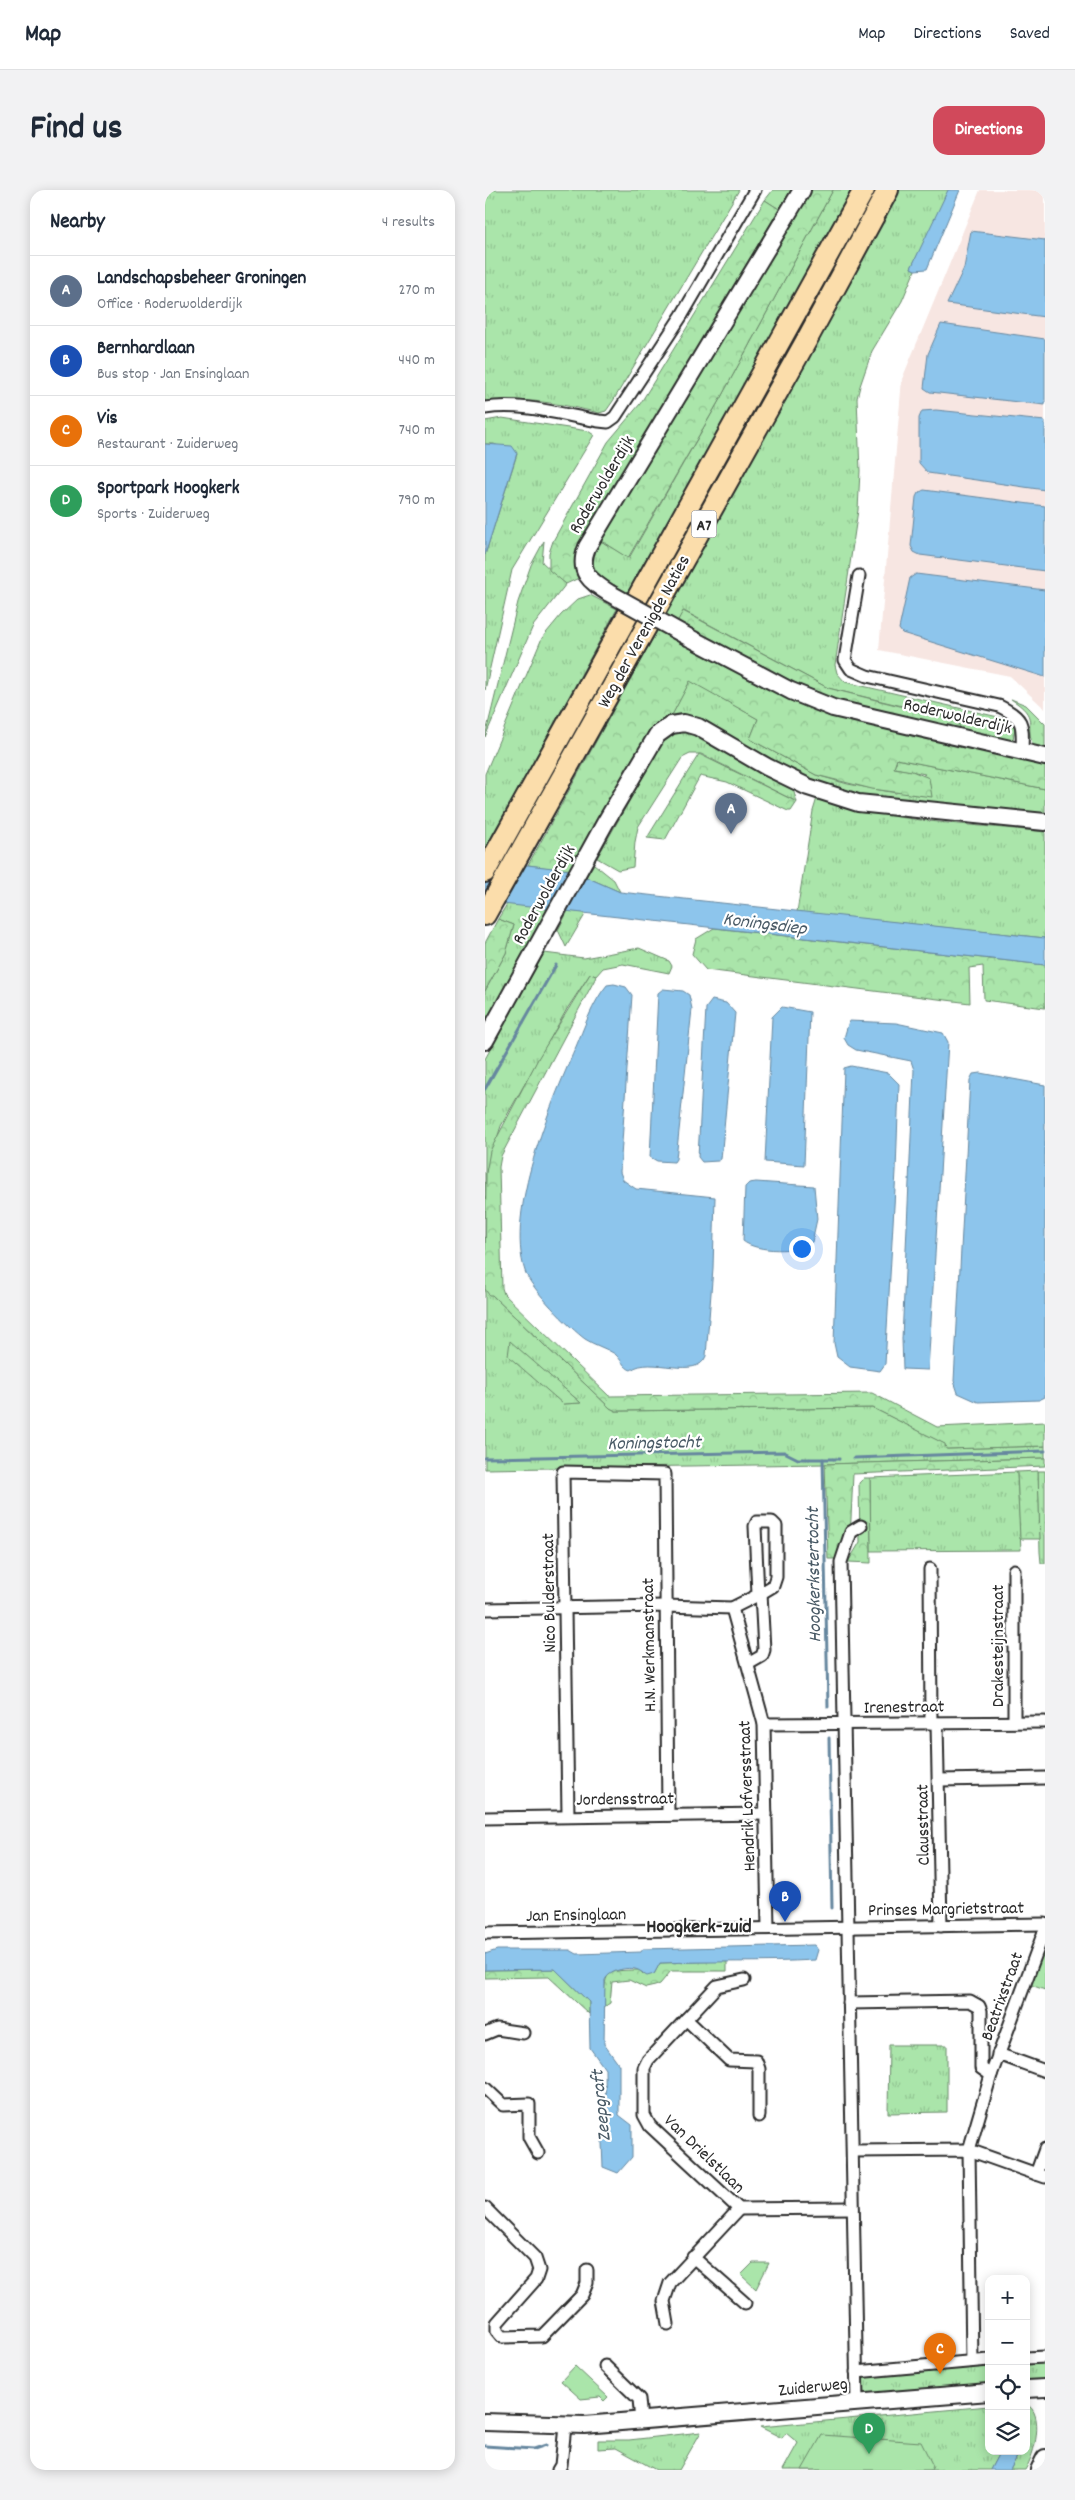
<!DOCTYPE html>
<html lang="en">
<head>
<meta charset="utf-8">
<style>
	:root { --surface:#fff; --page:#f2f2f3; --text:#1f2937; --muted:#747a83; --line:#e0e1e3; --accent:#d1495b }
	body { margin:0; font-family:Dekko,sans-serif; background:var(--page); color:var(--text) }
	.controls { position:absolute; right:15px; bottom:15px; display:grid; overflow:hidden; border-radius:10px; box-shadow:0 2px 12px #0003 }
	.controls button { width:45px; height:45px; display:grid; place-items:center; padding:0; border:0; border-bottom:1px solid var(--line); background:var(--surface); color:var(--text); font:25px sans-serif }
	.you { position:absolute; left:316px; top:1058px; width:18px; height:18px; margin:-12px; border:4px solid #fff; border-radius:50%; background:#1a73e8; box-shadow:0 0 0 8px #1a73e833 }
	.badge { display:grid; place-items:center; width:32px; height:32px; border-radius:50%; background:var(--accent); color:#fff; font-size:16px; font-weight:700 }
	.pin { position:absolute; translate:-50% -41px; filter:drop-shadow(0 1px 2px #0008) }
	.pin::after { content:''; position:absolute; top:26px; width:18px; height:15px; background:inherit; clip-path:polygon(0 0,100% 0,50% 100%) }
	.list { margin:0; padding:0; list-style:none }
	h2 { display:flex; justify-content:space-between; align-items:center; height:65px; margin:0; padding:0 20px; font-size:21px }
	h2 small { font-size:16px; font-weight:400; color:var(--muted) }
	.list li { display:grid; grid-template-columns:32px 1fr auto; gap:15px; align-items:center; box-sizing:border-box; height:70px; padding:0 20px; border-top:1px solid var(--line) }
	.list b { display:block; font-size:19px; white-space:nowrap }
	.list p { margin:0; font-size:16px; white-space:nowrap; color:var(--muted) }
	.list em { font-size:16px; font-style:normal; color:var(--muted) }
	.icon { flex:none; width:28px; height:28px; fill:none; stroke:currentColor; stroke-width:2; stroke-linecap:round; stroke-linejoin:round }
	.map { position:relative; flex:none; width:560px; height:2280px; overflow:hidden; border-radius:15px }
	header { display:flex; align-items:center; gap:30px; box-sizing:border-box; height:70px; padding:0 25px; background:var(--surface); border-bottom:1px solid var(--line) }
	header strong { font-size:24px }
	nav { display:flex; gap:28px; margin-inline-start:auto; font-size:18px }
	.intro { display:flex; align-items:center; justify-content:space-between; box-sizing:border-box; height:120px; padding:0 30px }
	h1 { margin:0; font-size:35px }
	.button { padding:12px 22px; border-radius:15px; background:var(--accent); color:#fff; font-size:18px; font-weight:700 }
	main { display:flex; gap:30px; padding:0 30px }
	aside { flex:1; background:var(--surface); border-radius:15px; box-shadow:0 2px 12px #0003 }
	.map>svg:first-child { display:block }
	.built { fill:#f7e6e2 }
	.grass { fill:url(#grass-tufts); stroke:#6a886a; fill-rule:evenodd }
	.forest { fill:url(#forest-crowns); stroke:#6a886a }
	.park { fill:#aae5aa; stroke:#6a886a }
	.water { fill:#8dc5ec; stroke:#66879f }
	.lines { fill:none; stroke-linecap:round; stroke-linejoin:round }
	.stream { stroke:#66879f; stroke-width:3 }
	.street-casing { stroke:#2b2b2b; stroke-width:15 }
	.secondary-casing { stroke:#2b2b2b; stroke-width:20 }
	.highway-casing { stroke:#2b2b2b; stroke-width:24 }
	.street { stroke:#fff; stroke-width:11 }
	.secondary { stroke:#fff; stroke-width:16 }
	.highway { stroke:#fbddab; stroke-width:20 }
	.secondary-bridge-casing { stroke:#2b2b2b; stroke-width:20; stroke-linecap:butt }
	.secondary-bridge { stroke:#fff; stroke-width:16 }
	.labels { text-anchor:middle; stroke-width:4.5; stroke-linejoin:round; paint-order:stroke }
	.shield { fill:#fff; stroke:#6b6b6b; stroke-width:1 }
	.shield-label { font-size:16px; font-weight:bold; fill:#2b2b2b }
	.street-label { font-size:18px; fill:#2b2b2b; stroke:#fff }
	.water-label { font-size:19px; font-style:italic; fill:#485965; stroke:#fff }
	.quarter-label { font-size:20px; font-weight:bold; fill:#2b2b2b; stroke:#fff }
</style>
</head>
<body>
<header>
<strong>Map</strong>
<nav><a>Map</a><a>Directions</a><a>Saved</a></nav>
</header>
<div class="intro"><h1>Find us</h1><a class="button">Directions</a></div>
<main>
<aside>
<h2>Nearby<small>4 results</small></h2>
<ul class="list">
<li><span class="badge" style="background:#5c6f8a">A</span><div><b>Landschapsbeheer Groningen</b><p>Office · Roderwolderdijk</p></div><em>270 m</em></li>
<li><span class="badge" style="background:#1a4fb4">B</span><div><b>Bernhardlaan</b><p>Bus stop · Jan Ensinglaan</p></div><em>440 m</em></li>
<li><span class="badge" style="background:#e8710a">C</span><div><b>Vis</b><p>Restaurant · Zuiderweg</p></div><em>740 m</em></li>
<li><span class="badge" style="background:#2e9e5b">D</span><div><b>Sportpark Hoogkerk</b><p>Sports · Zuiderweg</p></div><em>790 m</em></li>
</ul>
</aside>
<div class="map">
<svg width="560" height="2280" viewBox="0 0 560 2280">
	<defs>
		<pattern id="grass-tufts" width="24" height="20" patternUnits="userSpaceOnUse" patternTransform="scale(1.25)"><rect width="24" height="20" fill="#aae5aa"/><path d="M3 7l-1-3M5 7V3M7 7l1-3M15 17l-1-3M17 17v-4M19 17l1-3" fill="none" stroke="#92c592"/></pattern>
		<pattern id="forest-crowns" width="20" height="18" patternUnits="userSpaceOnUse" patternTransform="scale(1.25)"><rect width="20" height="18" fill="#aae5aa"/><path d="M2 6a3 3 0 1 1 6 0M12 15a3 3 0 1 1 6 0" fill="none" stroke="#92c592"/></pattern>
	</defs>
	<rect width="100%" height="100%" fill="#fff"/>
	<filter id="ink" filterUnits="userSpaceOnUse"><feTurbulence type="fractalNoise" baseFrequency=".02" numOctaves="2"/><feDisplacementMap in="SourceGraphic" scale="10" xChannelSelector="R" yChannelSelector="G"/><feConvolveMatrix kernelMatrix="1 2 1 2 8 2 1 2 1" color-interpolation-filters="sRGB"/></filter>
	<g filter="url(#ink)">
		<path class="built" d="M 495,0 L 560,0 L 560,519 L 525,486 L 394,460 L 417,189 Z"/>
		<g class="grass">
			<path d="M 0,0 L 254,0 L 128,211 L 121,221 L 114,223 C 76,214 39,206 0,213 Z"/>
			<path d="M 288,0 L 306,0 L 294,19 L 280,10 Z"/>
			<path d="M 348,0 L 368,0 L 141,406 C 114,391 98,382 116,351 L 144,368 L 235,209 Z"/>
			<path d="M 386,0 L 397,0 L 164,419 L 157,415 Z"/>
			<path d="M 414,0 L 466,0 L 426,78 L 430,80 L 417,111 L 387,161 L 375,196 L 372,208 L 375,281 L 373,320 L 350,475 L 352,483 L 360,492 L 522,529 L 530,538 L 527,555 L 478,543 L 471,529 L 343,498 L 199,421 L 191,434 L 179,427 Z"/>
			<path d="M 17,228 L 103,241 L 109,245 L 27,380 L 0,500 L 0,365 L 32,264 L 9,254 L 0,254 L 0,231 Z"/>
			<path d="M 59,351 L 57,372 L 81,394 L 48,436 L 0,547 L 33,412 L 46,375 Z"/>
			<path d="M 105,405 L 132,419 L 0,660 L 0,584 L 57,448 L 76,425 L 93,409 Z"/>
			<path d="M 151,425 L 159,429 L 23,673 L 13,671 Z"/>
			<path d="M 205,490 L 273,529 L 265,549 L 331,585 L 363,594 L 411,603 L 440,584 L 409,578 L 412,569 L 560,599 L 560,630 L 355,603 L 186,527 Z"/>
			<path d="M 526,509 L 541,515 L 560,534 L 560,565 L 548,556 C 539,531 555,528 526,509 Z"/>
			<path d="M 196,541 L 203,541 L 307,596 L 312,612 L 216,564 L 205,564 L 197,568 L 153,637 L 150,652 L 148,677 L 133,680 L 112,668 L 176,555 L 187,544 Z"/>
			<path d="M 332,608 C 400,632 488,634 560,642 L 560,748 L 312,722 L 328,621 Z"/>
			<path d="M 109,674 L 129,690 L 135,702 L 101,687 Z"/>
			<path d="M 22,714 L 65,719 L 0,837 L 0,801 L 21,763 L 29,735 L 13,729 Z"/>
			<path d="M 83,721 L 101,723 L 81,757 L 73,740 Z"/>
			<path d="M 154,758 L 184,771 L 187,776 L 184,783 L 138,774 L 118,778 L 111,786 L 105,784 L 82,819 L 16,936 L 1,983 L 1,1036 L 7,1105 L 125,1218 L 131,1221 L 388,1218 L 461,1254 L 462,1259 L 560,1256 L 560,1268 L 340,1274 L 0,1279 L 0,869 L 59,763 L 99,768 ZM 25,1152 L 95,1212 L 95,1213 L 78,1214 Z"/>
			<path d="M 553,1281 L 560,1281 L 560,1373 L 556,1373 L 555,1362 Z"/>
			<path d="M 532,1282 L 536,1360 L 386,1361 L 385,1288 Z"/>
			<path d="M 404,1855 L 462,1855 L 462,1922 L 403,1923 Z"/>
			<path d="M 560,2171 L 560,2190 L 541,2192 L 541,2172 Z"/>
			<path d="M 504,2173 L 504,2195 L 379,2204 L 377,2184 Z"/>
			<path d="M 541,2214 C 560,2223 550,2264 540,2280 L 525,2280 L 535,2261 L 541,2261 Z"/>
			<path d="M 504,2216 L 504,2261 L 515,2261 L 505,2280 L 298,2280 L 313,2253 L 301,2243 L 297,2248 L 275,2237 Z"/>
			<path d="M 216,2242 L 194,2280 L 171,2280 L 131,2258 L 113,2259 L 113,2250 L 144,2250 Z"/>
		</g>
		<g class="forest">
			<path d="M 326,0 L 348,0 L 235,209 L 143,368 L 116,351 Z"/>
			<path d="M 280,10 L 294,19 L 96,355 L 91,366 L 94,388 L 81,394 L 64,380 L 64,363 L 68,351 L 123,252 L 155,214 Z"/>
			<path d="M 198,421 L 343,498 L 471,530 L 478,543 L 342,511 L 191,434 Z"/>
			<path d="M 174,437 L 302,507 L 560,575 L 560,599 L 412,569 L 409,578 L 427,581 L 444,588 L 447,607 L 387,599 L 331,585 L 265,549 L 273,529 L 205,491 L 186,527 L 167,539 L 151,563 L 86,681 L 43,675 Z"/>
			<path d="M 214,564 L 312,612 L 306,621 L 303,621 L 242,592 L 215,586 L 180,650 L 162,648 Z"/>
			<path d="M 13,729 L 29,735 L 21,763 L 0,801 L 0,753 Z"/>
			<path d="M 229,738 L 560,775 L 560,818 L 499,810 L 498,776 L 484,778 L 485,813 L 221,780 L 207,764 L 211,749 Z"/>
			<path d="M 105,784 L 111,786 L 110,789 L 16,966 L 14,977 L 17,1098 L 19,1104 L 124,1206 L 387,1203 L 452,1237 L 560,1232 L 560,1256 L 461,1259 L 460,1254 L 388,1218 L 131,1221 L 125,1218 L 7,1105 L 4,1105 L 0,1099 L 1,983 L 5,961 L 54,867 Z"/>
			<path d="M 25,1151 L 96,1213 L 78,1214 L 23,1166 Z"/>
			<path d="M 560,1268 L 560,1276 L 368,1284 L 365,1351 L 350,1369 L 343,1369 L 340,1274 Z"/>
			<path d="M 553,1281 L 555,1349 L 535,1349 L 532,1282 Z"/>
			<path d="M 379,1288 L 385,1288 L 386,1373 L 363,1372 L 375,1352 L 374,1293 Z"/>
			<path d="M 242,1771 L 242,1781 L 186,1781 L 175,1794 L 170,1796 L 161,1798 L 144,1790 L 127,1792 L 125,1813 L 119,1817 C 120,1781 118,1780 155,1780 L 158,1784 L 169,1784 L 175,1773 Z"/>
			<path d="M 70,1779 L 104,1812 L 104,1824 L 64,1787 L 0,1788 L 0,1780 Z"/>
		</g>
		<g class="park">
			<path d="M 560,1750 L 560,1800 L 543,1794 Z"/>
			<path d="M 268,2073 L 284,2073 L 271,2099 L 256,2085 Z"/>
			<path d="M 90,2176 L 123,2207 L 119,2211 L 115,2207 L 96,2209 L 76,2191 Z"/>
			<path d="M 337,2245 L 436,2252 L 448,2276 L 446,2280 L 317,2280 Z"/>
		</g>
		<g class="water">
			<path d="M 463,0 L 475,0 L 442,79 L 430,80 L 426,78 Z"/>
			<path d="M 486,41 L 560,50 L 560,127 L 462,114 L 479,78 Z"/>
			<path d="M 456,134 L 560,149 L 560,215 L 445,202 L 439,198 L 443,164 Z"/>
			<path d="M 451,220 L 560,231 L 560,300 L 443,283 L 434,273 L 434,228 L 437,221 Z"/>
			<path d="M 0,254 L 27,256 L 32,263 L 0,365 Z"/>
			<path d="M 439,300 L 560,316 L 560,381 L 435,365 L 429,362 L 426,356 L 431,307 L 433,303 Z"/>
			<path d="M 431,384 L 560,400 L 560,487 L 417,443 L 414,439 L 425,388 Z"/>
			<path d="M 0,670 L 85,680 L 135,702 L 560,748 L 560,775 L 0,712 Z"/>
			<path d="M 129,794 L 141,797 L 147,805 L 135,982 L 138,990 L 151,999 L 230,1007 L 228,1078 L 221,1166 C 212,1191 165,1165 146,1180 C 139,1178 136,1169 130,1164 C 121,1158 109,1155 100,1149 C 85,1138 45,1098 40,1081 C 20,1022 66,914 90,859 C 99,838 107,813 122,795 Z"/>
			<path d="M 178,799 L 198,801 L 204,805 L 207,819 L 191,969 L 189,972 L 172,971 L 165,967 L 173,803 Z"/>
			<path d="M 227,810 L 241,813 L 250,823 L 236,969 L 233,971 L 217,972 L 213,967 L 221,818 Z"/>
			<path d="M 297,817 L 325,822 L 319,975 L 280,972 L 287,827 Z"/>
			<path d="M 364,831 L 411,833 L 458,843 L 463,852 L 443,1180 L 418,1179 L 417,1149 L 429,880 L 426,871 L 371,860 L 363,855 L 359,848 Z"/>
			<path d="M 366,876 L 403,883 L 414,894 L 411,981 L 400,1174 L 395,1181 L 365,1177 L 352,1167 L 349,1153 L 359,878 Z"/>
			<path d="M 495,883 L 560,895 L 560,1207 L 554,1210 L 493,1212 L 473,1203 L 469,1191 L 485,890 L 488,884 Z"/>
			<path d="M 271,992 L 329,996 L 332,1029 L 327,1052 C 314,1063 271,1062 258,1051 L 260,997 L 264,993 Z"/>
			<path d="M 329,1755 L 333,1760 L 330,1770 C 278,1773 228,1771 175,1773 L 169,1784 L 162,1786 C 159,1785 158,1782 155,1781 C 146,1775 124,1780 120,1790 L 119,1854 L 134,1875 L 134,1925 L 147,1935 L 147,1967 L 133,1983 L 118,1977 L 117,1953 L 121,1939 L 120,1879 L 105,1858 L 104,1812 L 70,1779 L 0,1780 L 0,1764 L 12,1760 L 85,1760 L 92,1764 L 156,1762 L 158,1759 Z"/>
			<path d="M 515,2261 L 535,2261 L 525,2280 L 505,2280 Z"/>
		</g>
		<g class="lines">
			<g class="stream">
				<path d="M 0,899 L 71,775"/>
				<path d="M 0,1268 L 299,1262 L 313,1269 L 338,1269"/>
				<path d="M 369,1268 L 560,1261"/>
				<path d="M 343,1517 L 338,1269 L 354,1269"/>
				<path d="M 344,1548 L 347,1718"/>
				<path d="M 0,2256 L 49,2259 L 61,2255"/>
			</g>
			<defs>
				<g id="street">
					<path d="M 0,218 C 38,212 77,225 114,231 L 123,232 L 130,227 L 197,125 L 270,0"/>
					<path d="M 374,386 L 360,470 L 366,479 L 382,486 L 514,516 C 539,528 538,534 537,560"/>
					<path d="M 445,1379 L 446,1533"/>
					<path d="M 247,1418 L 279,1534 L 283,1738"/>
					<path d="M 0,1419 L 180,1416 L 247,1418 L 273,1405 L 270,1336 L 272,1332 L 287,1332 L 291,1336 L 291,1387 L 288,1396 L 273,1405"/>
					<path d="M 263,1474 L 277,1466 L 279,1460 L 276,1403"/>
					<path d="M 529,1531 L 529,1380"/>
					<path d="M 452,1533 L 456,1736"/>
					<path d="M 279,1534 L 560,1532"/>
					<path d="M 454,1590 L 560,1588"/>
					<path d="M 83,1626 L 78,1282 L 180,1284 L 183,1625"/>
					<path d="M 0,1628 L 281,1624"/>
					<path d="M 0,1743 L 560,1734"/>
					<path d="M 259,1790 L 232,1796 L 163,1870 L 159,1878 L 159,1925 L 165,1936 L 254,2019 L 368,2018"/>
					<path d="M 364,1813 L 485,1811 L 494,1816 L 496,1821 L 496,1878 L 506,1885 L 484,1960 L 487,2171"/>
					<path d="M 201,1829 L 244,1870 L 271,1871 L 274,1879 L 274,1926"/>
					<path d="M 0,1844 L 12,1839 L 38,1843"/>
					<path d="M 513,1864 L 560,1881"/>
					<path d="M 506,1885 L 560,1739"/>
					<path d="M 0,1898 L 18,1915 L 44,1914 L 44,1947 L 53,1963"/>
					<path d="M 368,1961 L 484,1960 L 560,1987"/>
					<path d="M 551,1984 L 560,1959"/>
					<path d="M 0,2018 L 50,2068 L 54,2080 L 51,2089 L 12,2133 L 12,2141 L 17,2147 L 57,2146 L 97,2105 L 102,2093 L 102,2080"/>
					<path d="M 208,2067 L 260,2113"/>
					<path d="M 183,2134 L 179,2111 L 185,2093 L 254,2019"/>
					<path d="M 541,2168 L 560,2167"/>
					<path d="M 120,2176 L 154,2209 L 156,2231"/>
					<path d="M 371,2182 L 504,2170"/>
					<path d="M 372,2212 L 356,1372 L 366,1342 L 376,1336"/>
					<path d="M 73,2280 L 76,2275 L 80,2236"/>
				</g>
				<g id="secondary">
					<path d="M 124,403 C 105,391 92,382 102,357 L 317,0"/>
					<path d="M 205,448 L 306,501 L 348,518 L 560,567"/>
					<path d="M 0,851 L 120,633 L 172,545 L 186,535 L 199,533 L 213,537 L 282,577 L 323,597 L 373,613 L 560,632"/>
					<path d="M 541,2199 L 560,2198"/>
					<path d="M 0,2232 L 99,2235 L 504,2202"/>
					<path d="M 554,2280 L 560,2268"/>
				</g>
				<g id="highway">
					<path d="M 0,682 L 379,0"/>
					<path d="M 0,725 L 325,144 L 403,0"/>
				</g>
			</defs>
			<use href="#street" class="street-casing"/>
			<use href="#secondary" class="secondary-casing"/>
			<use href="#highway" class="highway-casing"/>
			<use href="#street" class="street"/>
			<use href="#secondary" class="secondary"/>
			<use href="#highway" class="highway"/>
			<defs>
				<path id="secondary-bridge" d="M 124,403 L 205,448"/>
			</defs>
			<use href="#secondary-bridge" class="secondary-bridge-casing"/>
			<use href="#secondary-bridge" class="secondary-bridge"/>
		</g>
	</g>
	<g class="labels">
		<rect class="shield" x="206.5" y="320.5" width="25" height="27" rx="4"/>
		<g class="shield-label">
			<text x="219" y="340">A7</text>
		</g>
		<g class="street-label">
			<text transform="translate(116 294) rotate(-59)" y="6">Roderwolderdijk</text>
			<text transform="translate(158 441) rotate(-61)" y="6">Weg der Verenigde Naties</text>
			<text transform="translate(473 525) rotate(13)" y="6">Roderwolderdijk</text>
			<text transform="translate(58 704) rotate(-61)" y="6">Roderwolderdijk</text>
			<text transform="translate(63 1403) rotate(-91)" y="6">Nico Bulderstraat</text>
			<text transform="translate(163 1455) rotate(-91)" y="6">H.N. Werkmanstraat</text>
			<text transform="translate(512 1456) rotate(-90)" y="6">Drakesteijnstraat</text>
			<text transform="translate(419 1516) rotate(-1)" y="6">Irenestraat</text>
			<text transform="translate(261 1606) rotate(-92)" y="6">Hendrik Lofversstraat</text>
			<text transform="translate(140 1608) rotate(-1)" y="6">Jordensstraat</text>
			<text transform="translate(437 1635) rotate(-91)" y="6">Clausstraat</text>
			<text transform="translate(461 1718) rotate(-1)" y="6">Prinses Margrietstraat</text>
			<text transform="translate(91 1724) rotate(-1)" y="6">Jan Ensinglaan</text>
			<text transform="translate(516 1806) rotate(-70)" y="6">Beatrixstraat</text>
			<text transform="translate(220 1963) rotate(44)" y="6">Van Drielstlaan</text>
			<text transform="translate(328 2196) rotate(-6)" y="6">Zuiderweg</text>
		</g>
		<g class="water-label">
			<text transform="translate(280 732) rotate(7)" y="7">Koningsdiep</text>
			<text transform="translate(169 1251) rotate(-1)" y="7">Koningstocht</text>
			<text transform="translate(327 1385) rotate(-91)" y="7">Hoogkerkstertocht</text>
			<text transform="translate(114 1916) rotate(-96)" y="7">Zeepgraft</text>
		</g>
		<g class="quarter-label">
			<text x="214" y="1742">Hoogkerk-zuid</text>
		</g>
	</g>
</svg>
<div class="controls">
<button>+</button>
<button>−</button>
<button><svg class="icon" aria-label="locate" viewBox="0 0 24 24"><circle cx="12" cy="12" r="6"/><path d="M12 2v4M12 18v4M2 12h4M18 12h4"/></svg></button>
<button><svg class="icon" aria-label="layers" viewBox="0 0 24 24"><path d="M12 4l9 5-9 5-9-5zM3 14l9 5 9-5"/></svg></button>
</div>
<div class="you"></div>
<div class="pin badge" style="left:246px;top:644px;background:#5c6f8a">A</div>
<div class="pin badge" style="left:300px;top:1732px;background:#1a4fb4">B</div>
<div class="pin badge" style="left:455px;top:2184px;background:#e8710a">C</div>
<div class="pin badge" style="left:384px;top:2264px;background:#2e9e5b">D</div>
</div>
</main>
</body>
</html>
